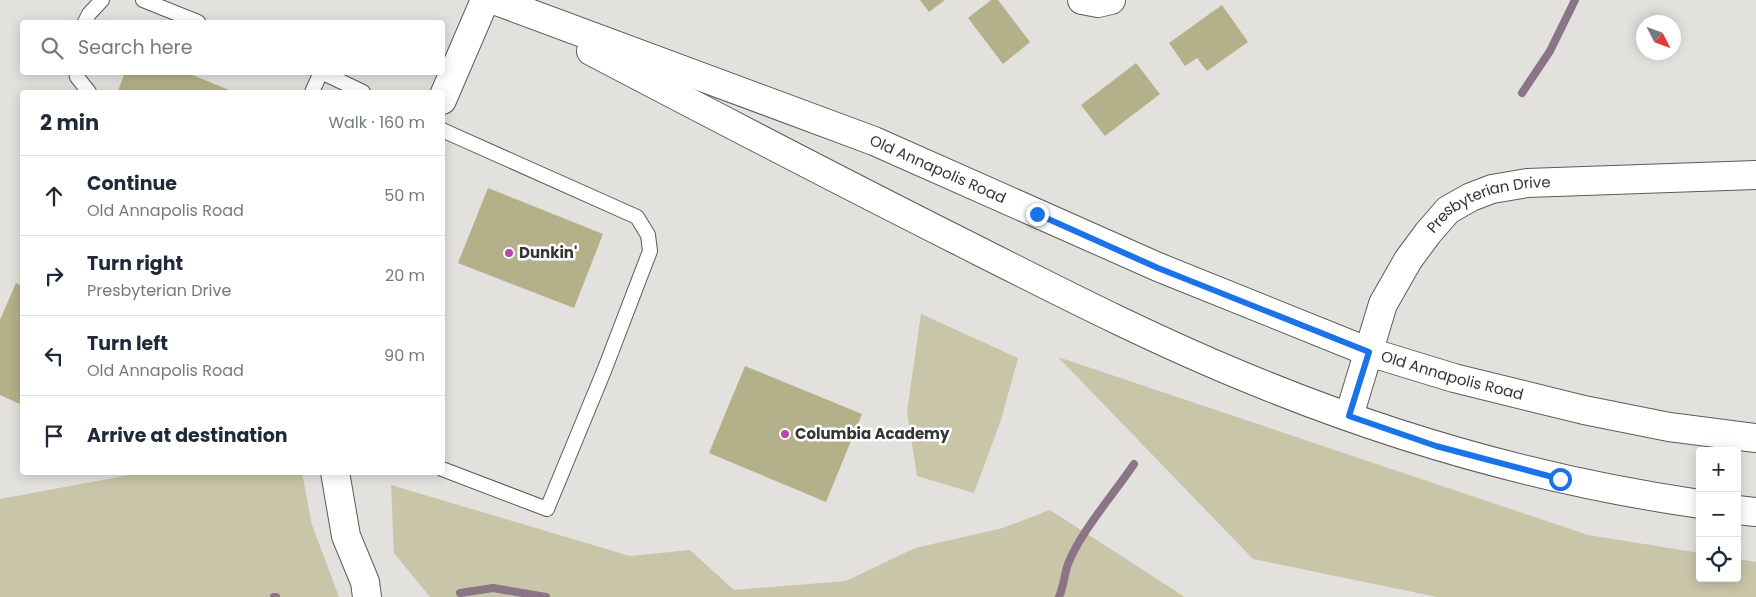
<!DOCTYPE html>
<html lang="en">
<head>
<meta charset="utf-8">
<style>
	:root { --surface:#fff; --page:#f6f6f7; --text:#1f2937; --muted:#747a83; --line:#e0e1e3 }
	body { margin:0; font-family:Poppins,sans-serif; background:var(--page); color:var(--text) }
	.controls { position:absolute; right:15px; bottom:15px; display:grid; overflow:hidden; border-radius:5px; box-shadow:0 2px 12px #0003 }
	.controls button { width:45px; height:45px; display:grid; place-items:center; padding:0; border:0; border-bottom:1px solid var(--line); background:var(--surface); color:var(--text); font:25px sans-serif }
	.compass { position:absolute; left:1636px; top:15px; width:45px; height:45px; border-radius:50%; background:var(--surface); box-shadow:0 2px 12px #0003; rotate:132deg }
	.stop { position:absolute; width:15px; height:15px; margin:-11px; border:4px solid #1a73e8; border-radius:50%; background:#fff }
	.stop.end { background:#1a73e8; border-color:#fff; box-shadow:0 1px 5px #0008 }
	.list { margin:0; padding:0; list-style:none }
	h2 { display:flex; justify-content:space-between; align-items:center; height:65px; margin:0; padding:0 20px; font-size:21px }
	h2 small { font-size:16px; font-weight:400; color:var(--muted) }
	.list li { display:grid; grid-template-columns:32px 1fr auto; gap:15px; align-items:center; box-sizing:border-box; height:80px; padding:0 20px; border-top:1px solid var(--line) }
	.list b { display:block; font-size:19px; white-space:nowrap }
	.list p { margin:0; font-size:16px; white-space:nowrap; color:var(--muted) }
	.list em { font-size:16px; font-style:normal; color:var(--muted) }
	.icon { flex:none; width:28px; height:28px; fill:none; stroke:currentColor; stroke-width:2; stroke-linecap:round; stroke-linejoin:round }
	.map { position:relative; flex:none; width:1756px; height:597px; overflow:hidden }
	.search { position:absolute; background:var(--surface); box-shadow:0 2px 12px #0003; left:20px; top:20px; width:425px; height:55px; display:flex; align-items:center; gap:12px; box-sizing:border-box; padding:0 18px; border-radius:5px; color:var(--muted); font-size:19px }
	.panel { position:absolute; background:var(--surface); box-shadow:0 2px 12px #0003; left:20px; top:90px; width:425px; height:385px; border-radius:5px }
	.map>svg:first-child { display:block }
	.green { fill:#c8c5a9 }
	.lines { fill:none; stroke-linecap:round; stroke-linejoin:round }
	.stream { stroke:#8a7486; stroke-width:8 }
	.building { fill:#b4b089 }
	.lane-casing { stroke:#5c5b57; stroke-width:16 }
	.street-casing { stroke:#5c5b57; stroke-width:30 }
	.secondary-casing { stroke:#5c5b57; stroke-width:30 }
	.lane { stroke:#fff; stroke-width:14 }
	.street { stroke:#fff; stroke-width:28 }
	.secondary { stroke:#fff; stroke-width:28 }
	.route { stroke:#1a73e8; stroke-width:6 }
	.poi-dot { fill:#b549a9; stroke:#fff; stroke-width:2 }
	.labels { text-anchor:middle; stroke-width:5; stroke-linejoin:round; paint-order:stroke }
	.street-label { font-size:15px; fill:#353533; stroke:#fff }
	.poi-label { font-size:15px; font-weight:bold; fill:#353533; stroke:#fff; text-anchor:start }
</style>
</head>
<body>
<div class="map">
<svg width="1756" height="597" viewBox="0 0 1756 597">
	<rect width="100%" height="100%" fill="#e2e1dd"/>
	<g class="green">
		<path d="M 921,314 L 1018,358 L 1001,420 L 974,493 L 917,476 L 907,412 Z"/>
		<path d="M 1058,357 L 1588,535 L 1700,553 L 1700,578 L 1737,578 L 1737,559 L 1756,562 L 1756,597 L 1437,597 L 1253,559 Z"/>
		<path d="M 146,472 L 302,473 L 312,525 L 339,597 L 0,597 L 0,499 Z"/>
		<path d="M 391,485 L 630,556 L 690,550 L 734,590 L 846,581 L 915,548 L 1003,528 L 1050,510 L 1185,597 L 430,597 L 394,553 Z"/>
	</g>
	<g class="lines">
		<g class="stream">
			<path d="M 1522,93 L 1550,51 L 1575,0"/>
			<path d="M 460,593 L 493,588 L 546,597"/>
			<path d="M 274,597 L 276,597"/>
			<path d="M 1059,597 C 1064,586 1064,575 1068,564 C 1081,531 1114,494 1134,464"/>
		</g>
	</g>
	<g class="building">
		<path d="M 920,0 L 945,0 L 929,12 Z"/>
		<path d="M 991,0 L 998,0 L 1030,42 L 1003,64 L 968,18 Z"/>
		<path d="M 1222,5 L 1248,42 L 1207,71 L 1197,58 L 1185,66 L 1169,43 Z"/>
		<path d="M 1136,63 L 1160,94 L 1105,136 L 1081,105 Z"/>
		<path d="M 125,72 L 185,72 L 229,90 L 228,92 L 121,92 L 118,91 Z"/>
		<path d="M 488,188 L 603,234 L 574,308 L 458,263 Z"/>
		<path d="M 16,283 L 22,286 L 22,405 L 0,395 L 0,320 Z"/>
		<path d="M 745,366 L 862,414 L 826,502 L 709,453 Z"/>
	</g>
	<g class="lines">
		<defs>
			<g id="lane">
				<path d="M 143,0 L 198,22"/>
				<path d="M 85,22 L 89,14 L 102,0"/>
				<path d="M 76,72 L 77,77 L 89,92"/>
				<path d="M 321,72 L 363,92"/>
				<path d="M 312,92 L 321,72"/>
				<path d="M 442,130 L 637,217 L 648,235 L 650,251 L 604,371 L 547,509 L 442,469"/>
			</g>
			<g id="street">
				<path d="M 1082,0 L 1098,3 L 1111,0"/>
				<path d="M 442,100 L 485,0"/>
				<path id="s1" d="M 1349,416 L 1383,304 L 1408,260 L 1428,233 L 1448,210 L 1471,197 L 1492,189 L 1527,183 L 1756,175"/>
				<path d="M 335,472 L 346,536 L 365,582 L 367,597"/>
			</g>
			<g id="secondary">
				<path id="s2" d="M 494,0 L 874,141 L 1158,267 L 1369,352 L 1454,378 L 1584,410 L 1669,427 L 1756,438"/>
				<path d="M 591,51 C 713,115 834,178 957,240 C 1056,290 1155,341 1257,382 C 1399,440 1548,482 1700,504"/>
				<path d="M 1737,510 L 1756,512"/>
			</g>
		</defs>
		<use href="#lane" class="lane-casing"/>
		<use href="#street" class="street-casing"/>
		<use href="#secondary" class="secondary-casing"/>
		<use href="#lane" class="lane"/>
		<use href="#street" class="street"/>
		<use href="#secondary" class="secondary"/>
	</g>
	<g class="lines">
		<path class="route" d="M 1037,214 L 1158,268 L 1369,352 L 1349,416 L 1436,446 L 1560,479"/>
	</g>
	<g class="poi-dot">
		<circle cx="509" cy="253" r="5"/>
		<circle cx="785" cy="434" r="5"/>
	</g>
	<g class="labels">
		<g class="street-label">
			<text dy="5" stroke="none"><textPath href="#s2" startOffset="475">Old Annapolis Road</textPath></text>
			<text dy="5" stroke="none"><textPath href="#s1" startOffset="272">Presbyterian Drive</textPath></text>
			<text dy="5" stroke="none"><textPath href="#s2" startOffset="1030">Old Annapolis Road</textPath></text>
		</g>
		<g class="poi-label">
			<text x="519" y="258">Dunkin'</text>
			<text x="795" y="439">Columbia Academy</text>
		</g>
	</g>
</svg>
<div class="controls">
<button>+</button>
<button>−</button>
<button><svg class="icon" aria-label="locate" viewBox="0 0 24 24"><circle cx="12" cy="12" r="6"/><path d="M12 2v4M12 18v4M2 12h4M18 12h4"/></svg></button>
</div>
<svg class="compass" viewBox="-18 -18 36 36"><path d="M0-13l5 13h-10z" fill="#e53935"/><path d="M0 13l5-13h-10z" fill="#747a83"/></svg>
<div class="stop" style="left:1560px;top:479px"></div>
<div class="stop end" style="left:1037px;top:214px"></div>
<div class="search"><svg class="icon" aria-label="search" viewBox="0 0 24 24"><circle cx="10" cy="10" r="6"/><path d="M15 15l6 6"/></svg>Search here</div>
<section class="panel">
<h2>2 min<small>Walk · 160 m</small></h2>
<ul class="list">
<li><svg class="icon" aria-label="ahead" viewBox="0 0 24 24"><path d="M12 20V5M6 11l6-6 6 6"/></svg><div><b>Continue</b><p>Old Annapolis Road</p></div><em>50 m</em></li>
<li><svg class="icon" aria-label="right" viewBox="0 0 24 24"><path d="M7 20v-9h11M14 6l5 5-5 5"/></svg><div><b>Turn right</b><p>Presbyterian Drive</p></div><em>20 m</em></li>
<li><svg class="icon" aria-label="left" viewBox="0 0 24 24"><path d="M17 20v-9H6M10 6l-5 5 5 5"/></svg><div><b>Turn left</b><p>Old Annapolis Road</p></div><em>90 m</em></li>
<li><svg class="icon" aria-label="arrive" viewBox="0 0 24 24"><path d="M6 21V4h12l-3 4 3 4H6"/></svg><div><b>Arrive at destination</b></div></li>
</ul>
</section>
</div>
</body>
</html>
